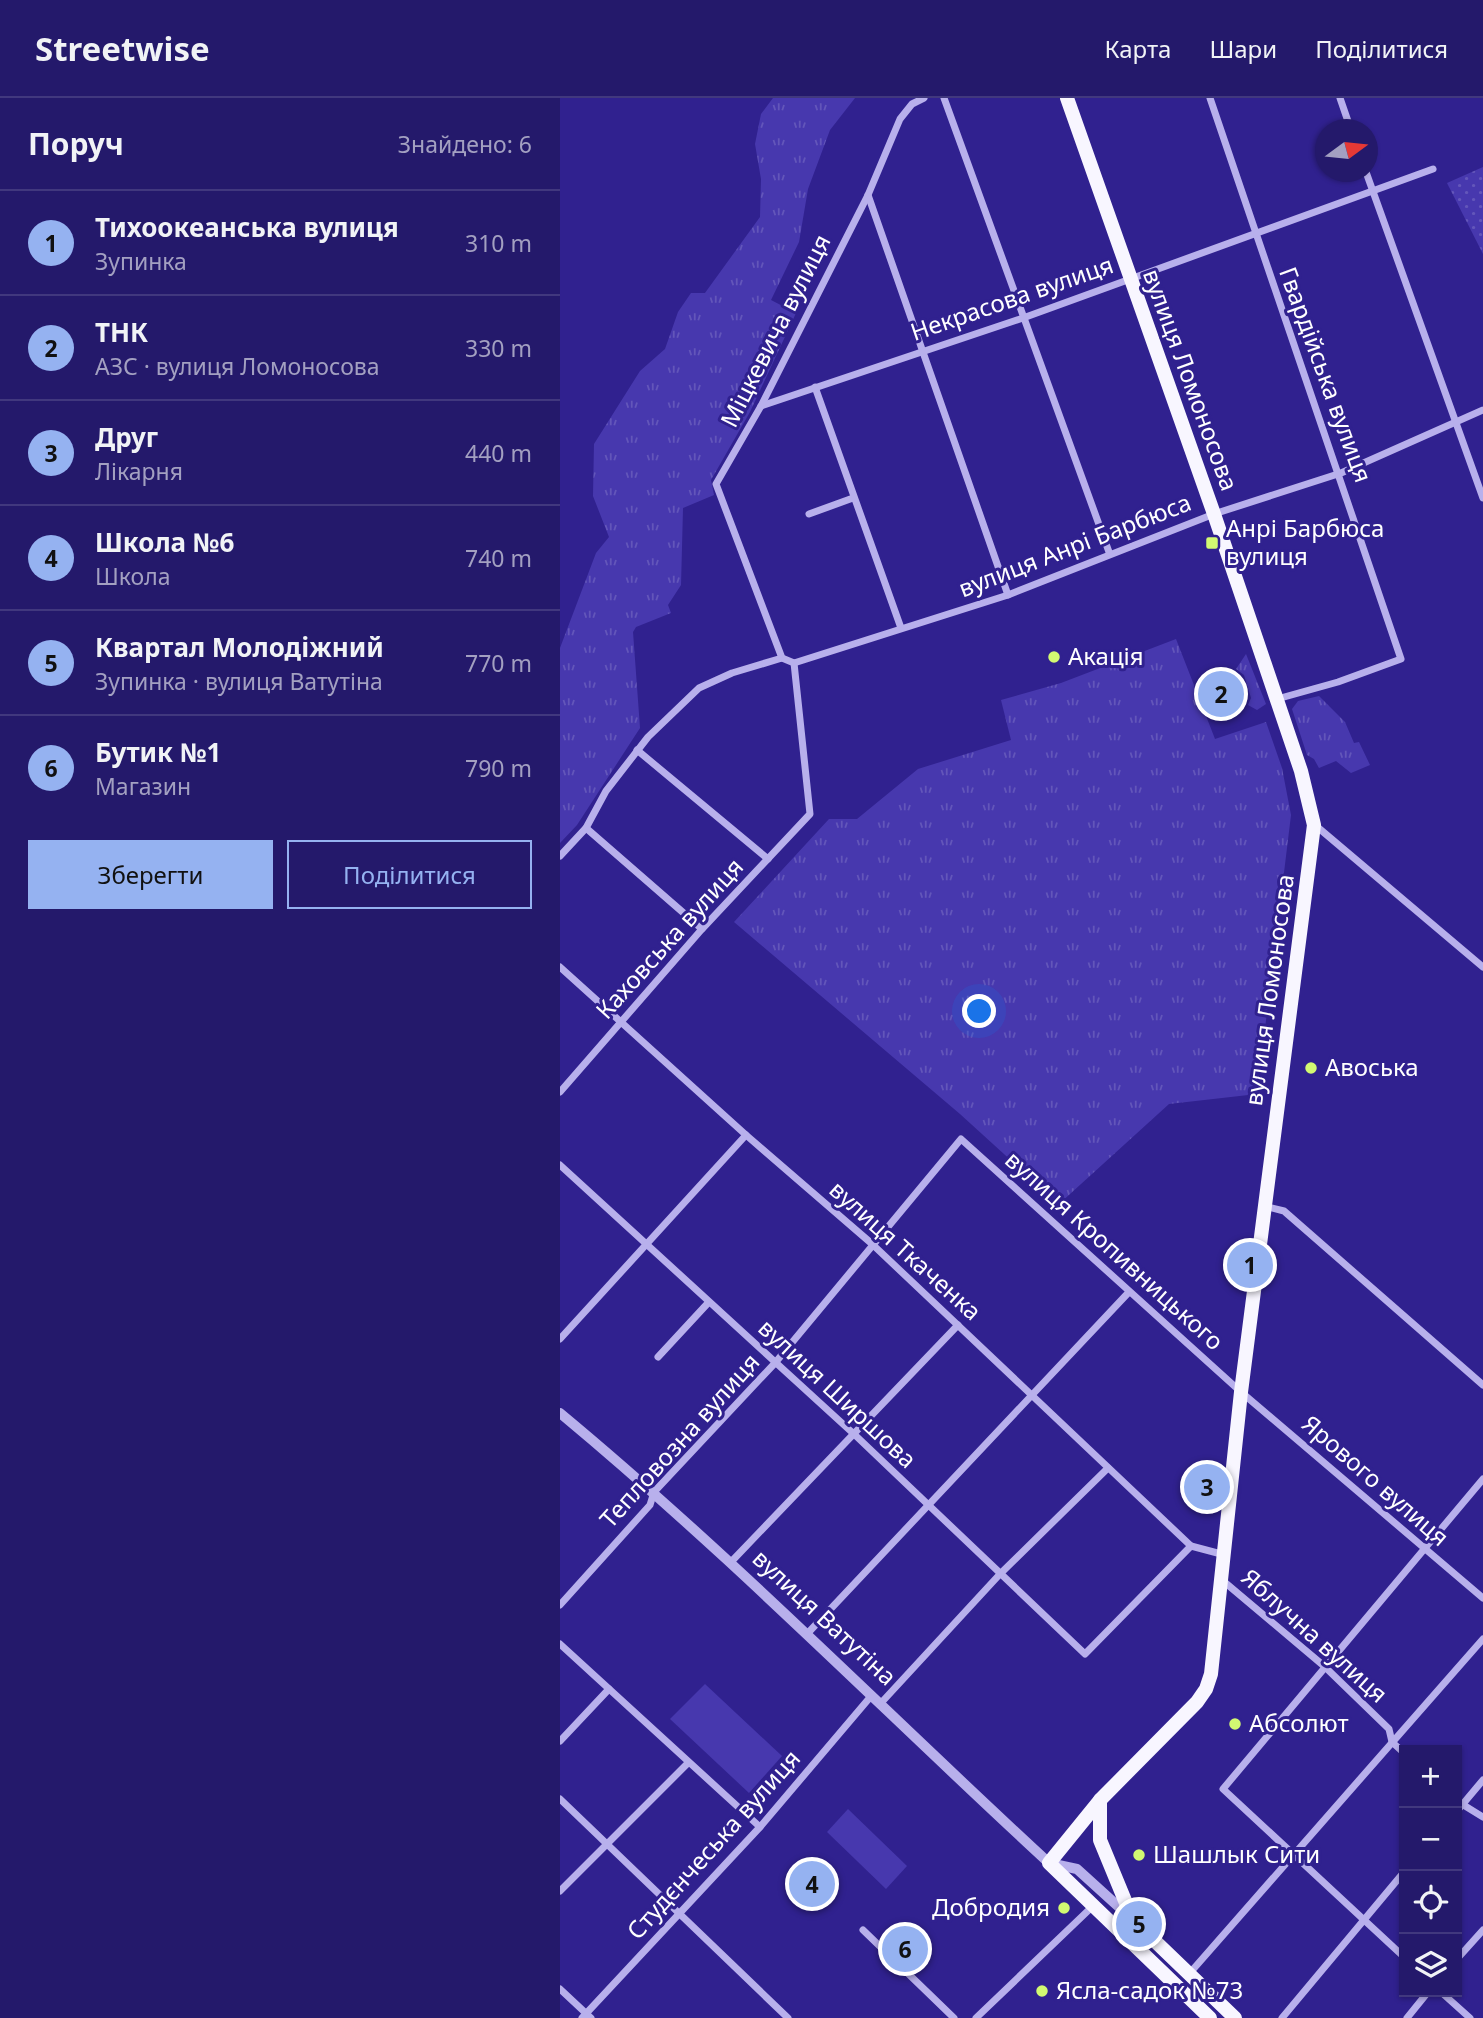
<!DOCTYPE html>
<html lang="uk">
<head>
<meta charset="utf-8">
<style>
	:root { --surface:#24196b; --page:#302673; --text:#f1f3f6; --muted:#a3a0c1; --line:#41387e; --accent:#95b2f1 }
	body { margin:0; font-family:"Noto Sans",sans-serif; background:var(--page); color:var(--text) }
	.controls { position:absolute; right:21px; bottom:21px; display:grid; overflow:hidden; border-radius:0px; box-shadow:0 2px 5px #0004 }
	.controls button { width:63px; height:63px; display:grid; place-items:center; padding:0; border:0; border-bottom:2px solid var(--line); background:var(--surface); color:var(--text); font:35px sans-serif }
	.compass { position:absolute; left:755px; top:21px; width:63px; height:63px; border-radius:50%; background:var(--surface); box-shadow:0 2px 5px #0004; rotate:75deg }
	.you { position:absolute; left:420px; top:914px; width:24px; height:24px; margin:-18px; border:5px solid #fff; border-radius:50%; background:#1a73e8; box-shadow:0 0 0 10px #1a73e833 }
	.badge { display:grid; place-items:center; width:46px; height:46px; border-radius:50%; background:var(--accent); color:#111; font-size:23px; font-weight:700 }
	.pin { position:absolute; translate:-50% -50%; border:4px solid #fff; box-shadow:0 2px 7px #0006 }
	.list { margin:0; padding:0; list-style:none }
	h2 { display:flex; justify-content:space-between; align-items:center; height:91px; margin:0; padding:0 28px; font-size:30px }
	h2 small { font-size:23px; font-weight:400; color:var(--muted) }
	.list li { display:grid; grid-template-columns:46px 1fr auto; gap:21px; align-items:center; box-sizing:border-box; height:105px; padding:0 28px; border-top:2px solid var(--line) }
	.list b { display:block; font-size:26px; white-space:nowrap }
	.list p { margin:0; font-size:23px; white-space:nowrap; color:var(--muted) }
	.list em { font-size:23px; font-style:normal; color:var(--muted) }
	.actions { display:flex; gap:14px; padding:21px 28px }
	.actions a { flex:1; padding:16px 0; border:2px solid var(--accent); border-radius:0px; text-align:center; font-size:24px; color:var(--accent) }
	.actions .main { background:var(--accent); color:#111 }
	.icon { flex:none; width:38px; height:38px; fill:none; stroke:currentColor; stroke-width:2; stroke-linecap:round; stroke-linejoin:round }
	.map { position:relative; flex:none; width:923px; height:1920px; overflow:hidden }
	header { display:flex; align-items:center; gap:42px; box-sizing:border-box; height:98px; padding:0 35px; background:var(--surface); border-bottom:2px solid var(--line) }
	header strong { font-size:33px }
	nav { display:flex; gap:38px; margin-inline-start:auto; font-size:24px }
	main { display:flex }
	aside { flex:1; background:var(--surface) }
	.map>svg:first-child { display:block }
	.grass { fill:url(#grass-tufts) }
	.park { fill:#4738ae }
	.garden { fill:url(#garden-dots) }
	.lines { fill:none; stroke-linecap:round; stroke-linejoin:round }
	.minor { stroke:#b8b0ec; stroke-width:7 }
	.tertiary { stroke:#b8b0ec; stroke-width:10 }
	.primary { stroke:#f8f6ff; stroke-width:14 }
	.poi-dot { fill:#d2f972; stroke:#30218f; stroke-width:2.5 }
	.labels { text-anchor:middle; stroke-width:6; stroke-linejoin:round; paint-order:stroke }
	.street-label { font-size:24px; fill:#fff; stroke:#30218f }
	.poi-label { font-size:24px; fill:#fff; stroke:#30218f; text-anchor:start }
</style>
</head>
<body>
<header>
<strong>Streetwise</strong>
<nav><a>Карта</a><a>Шари</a><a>Поділитися</a></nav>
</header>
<main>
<aside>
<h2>Поруч<small>Знайдено: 6</small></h2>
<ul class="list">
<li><span class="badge">1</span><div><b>Тихоокеанська вулиця</b><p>Зупинка</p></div><em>310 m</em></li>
<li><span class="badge">2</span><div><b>ТНК</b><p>АЗС · вулиця Ломоносова</p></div><em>330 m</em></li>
<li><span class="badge">3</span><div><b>Друг</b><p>Лікарня</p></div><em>440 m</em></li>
<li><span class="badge">4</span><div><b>Школа №6</b><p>Школа</p></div><em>740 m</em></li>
<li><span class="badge">5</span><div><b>Квартал Молодіжний</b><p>Зупинка · вулиця Ватутіна</p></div><em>770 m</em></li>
<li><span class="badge">6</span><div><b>Бутик №1</b><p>Магазин</p></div><em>790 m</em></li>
</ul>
<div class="actions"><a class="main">Зберегти</a><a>Поділитися</a></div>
</aside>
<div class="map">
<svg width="923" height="1920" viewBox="0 0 923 1920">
	<defs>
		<pattern id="grass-tufts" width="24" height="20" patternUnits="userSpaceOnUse" patternTransform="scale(1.75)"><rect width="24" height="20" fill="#4738ae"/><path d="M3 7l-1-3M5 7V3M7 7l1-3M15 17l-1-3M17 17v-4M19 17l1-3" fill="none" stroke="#6356ba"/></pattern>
		<pattern id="garden-dots" width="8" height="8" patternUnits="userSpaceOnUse" patternTransform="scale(1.75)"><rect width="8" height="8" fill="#4738ae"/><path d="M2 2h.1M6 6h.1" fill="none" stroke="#6356ba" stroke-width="1.8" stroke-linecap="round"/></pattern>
	</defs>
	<rect width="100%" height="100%" fill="#30218f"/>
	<g class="grass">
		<path d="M 213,0 L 295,0 L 270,32 L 248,91 L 239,144 L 211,202 L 236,215 L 190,314 L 151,382 L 154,397 L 123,410 L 121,487 L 108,507 L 111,515 L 76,529 L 73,534 L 80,630 L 17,727 L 0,745 L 0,550 L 36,455 L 49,439 L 33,398 L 34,346 L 80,273 L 105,251 L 118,214 L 131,195 L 145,195 L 200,119 L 201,81 L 195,46 L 201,16 Z"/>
		<path d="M 616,541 L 655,641 L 706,624 L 722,670 L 731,717 L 697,996 L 609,1006 L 499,1106 L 400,1016 L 174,824 L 269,721 L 297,721 L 358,671 L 451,642 L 441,602 L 501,585 Z"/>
		<path d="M 686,556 L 706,606 L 697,612 L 688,607 L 691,600 L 684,577 L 676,571 Z"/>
		<path d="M 759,598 L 785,624 L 794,645 L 799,644 L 810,667 L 791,675 L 776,663 L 759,670 L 754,661 L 747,657 L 732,611 L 738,603 Z"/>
	</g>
	<g class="park">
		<path d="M 145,1586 L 222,1658 L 189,1695 L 110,1621 Z"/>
		<path d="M 288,1711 L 347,1768 L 326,1791 L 267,1734 Z"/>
	</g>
	<path class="garden" d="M 923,69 L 923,156 L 887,85 Z"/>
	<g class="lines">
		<g class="minor">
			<path d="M 384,0 L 549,454"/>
			<path d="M 650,0 L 841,561 L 778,584 L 717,601"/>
			<path d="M 780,0 L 791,32"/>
			<path d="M 806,74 L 923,400"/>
			<path d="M 308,97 L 448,497"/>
			<path d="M 255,289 L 341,530"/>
			<path d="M 201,308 L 463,220 L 873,71"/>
			<path d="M 249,416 L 293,400"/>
			<path d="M 234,565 L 448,497 L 654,416 L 781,375 L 923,312"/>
			<path d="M 77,652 L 208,761"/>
			<path d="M 755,727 L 923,869"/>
			<path d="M 26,730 L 142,831"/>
			<path d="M 0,758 L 26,730 L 46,693 L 88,639 L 139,590 L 172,575 L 222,560"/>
			<path d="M 0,869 L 186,1037 L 311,1145 L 631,1448 L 665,1457"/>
			<path d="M 0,994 L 142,831 L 250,716 L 234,565 L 222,560 L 156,386 L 201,308 L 308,97 L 340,21 L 352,6 L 364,0"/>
			<path d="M 0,1067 L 295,1337 L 525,1556 L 631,1448"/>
			<path d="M 704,1108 L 724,1113 L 923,1287"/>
			<path d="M 0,1241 L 186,1037"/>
			<path d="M 98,1259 L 148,1205"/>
			<path d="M 171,1464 L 398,1227"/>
			<path d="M 662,1482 L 764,1568 L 829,1631 L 832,1644 L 844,1655"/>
			<path d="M 0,1507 L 90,1407 L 94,1394 L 215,1265 L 401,1041 L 681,1294 L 923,1500"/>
			<path d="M 247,1536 L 569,1194"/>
			<path d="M 0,1546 L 200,1729"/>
			<path d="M 321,1605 L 440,1476 L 548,1370"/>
			<path d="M 0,1643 L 49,1591"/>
			<path d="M 0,1701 L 228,1920"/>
			<path d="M 897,1703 L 923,1719"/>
			<path d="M 897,1713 L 923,1682"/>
			<path d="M 0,1793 L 128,1665"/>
			<path d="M 303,1832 L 394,1920"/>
			<path d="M 844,1859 L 663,1691 L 923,1381"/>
			<path d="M 897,1861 L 923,1832"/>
			<path d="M 629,1876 L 923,1541"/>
			<path d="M 0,1891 L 31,1920"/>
			<path d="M 881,1894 L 910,1920"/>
			<path d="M 22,1920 L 200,1729 L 312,1597"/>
			<path d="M 416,1920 L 534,1807"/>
			<path d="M 722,1920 L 844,1774"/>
			<path d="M 847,1920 L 868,1894"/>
		</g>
		<path class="tertiary" d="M 0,1315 C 171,1457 326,1615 489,1765 L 517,1771 L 571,1820"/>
		<g class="primary">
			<path d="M 507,0 L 654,416 L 741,673 L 754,727 L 681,1294 L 651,1576 L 646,1591 L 637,1604 L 541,1701 L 489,1765 L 650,1920"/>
			<path d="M 540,1702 L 540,1742 L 573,1822 L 675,1920"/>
		</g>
	</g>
	<g class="poi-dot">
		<rect x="645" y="438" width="14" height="14" rx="3.5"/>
		<circle cx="494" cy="559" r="7"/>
		<circle cx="751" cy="970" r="7"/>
		<circle cx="675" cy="1626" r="7"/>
		<circle cx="579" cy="1757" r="7"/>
		<circle cx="504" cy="1810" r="7"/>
		<circle cx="482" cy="1893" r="7"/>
	</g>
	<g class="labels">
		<g class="street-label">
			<text transform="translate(452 201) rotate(-19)" y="8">Некрасова вулиця</text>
			<text transform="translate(216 233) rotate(-63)" y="8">Міцкевича вулиця</text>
			<text transform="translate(765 277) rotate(70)" y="8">Гвардійська вулиця</text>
			<text transform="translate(630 282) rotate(70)" y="8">вулиця Ломоносова</text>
			<text transform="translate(515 448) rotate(-21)" y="8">вулиця Анрі Барбюса</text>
			<text transform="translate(110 841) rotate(-48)" y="8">Каховська вулиця</text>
			<text transform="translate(710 892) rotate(-82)" y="8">вулиця Ломоносова</text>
			<text transform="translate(345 1153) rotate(42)" y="8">вулиця Ткаченка</text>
			<text transform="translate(554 1153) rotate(42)" y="8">вулиця Кропивницького</text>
			<text transform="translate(277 1296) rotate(43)" y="8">вулиця Ширшова</text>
			<text transform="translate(120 1343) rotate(-48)" y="8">Тепловозна вулиця</text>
			<text transform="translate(815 1383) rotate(41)" y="8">Ярового вулиця</text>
			<text transform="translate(264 1520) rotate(43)" y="8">вулиця Ватутіна</text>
			<text transform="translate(754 1538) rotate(42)" y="8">Яблучна вулиця</text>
			<text transform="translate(154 1747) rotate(-48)" y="8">Студєнчеська вулиця</text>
		</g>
		<g class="poi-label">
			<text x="666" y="439">Анрі Барбюса<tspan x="666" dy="28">вулиця</tspan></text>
			<text x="508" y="567">Акація</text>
			<text x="765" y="978">Авоська</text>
			<text x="689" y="1634">Абсолют</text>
			<text x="593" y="1765">Шашлык Сити</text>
			<text x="490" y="1818" text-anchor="end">Добродия</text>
			<text x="496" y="1901">Ясла-садок №73</text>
		</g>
	</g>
</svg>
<div class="controls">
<button>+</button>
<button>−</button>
<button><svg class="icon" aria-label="locate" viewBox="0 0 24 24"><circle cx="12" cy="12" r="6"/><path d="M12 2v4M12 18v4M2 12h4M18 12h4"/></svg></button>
<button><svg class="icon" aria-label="layers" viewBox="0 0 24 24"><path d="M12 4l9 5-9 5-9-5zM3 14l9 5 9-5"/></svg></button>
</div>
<svg class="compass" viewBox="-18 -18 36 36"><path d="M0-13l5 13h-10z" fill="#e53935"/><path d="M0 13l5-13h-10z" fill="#a3a0c1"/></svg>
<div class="you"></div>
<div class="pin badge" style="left:690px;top:1167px">1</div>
<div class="pin badge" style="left:661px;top:596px">2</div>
<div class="pin badge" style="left:647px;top:1389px">3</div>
<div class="pin badge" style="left:252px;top:1786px">4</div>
<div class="pin badge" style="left:579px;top:1826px">5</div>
<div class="pin badge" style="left:345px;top:1851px">6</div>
</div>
</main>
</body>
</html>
